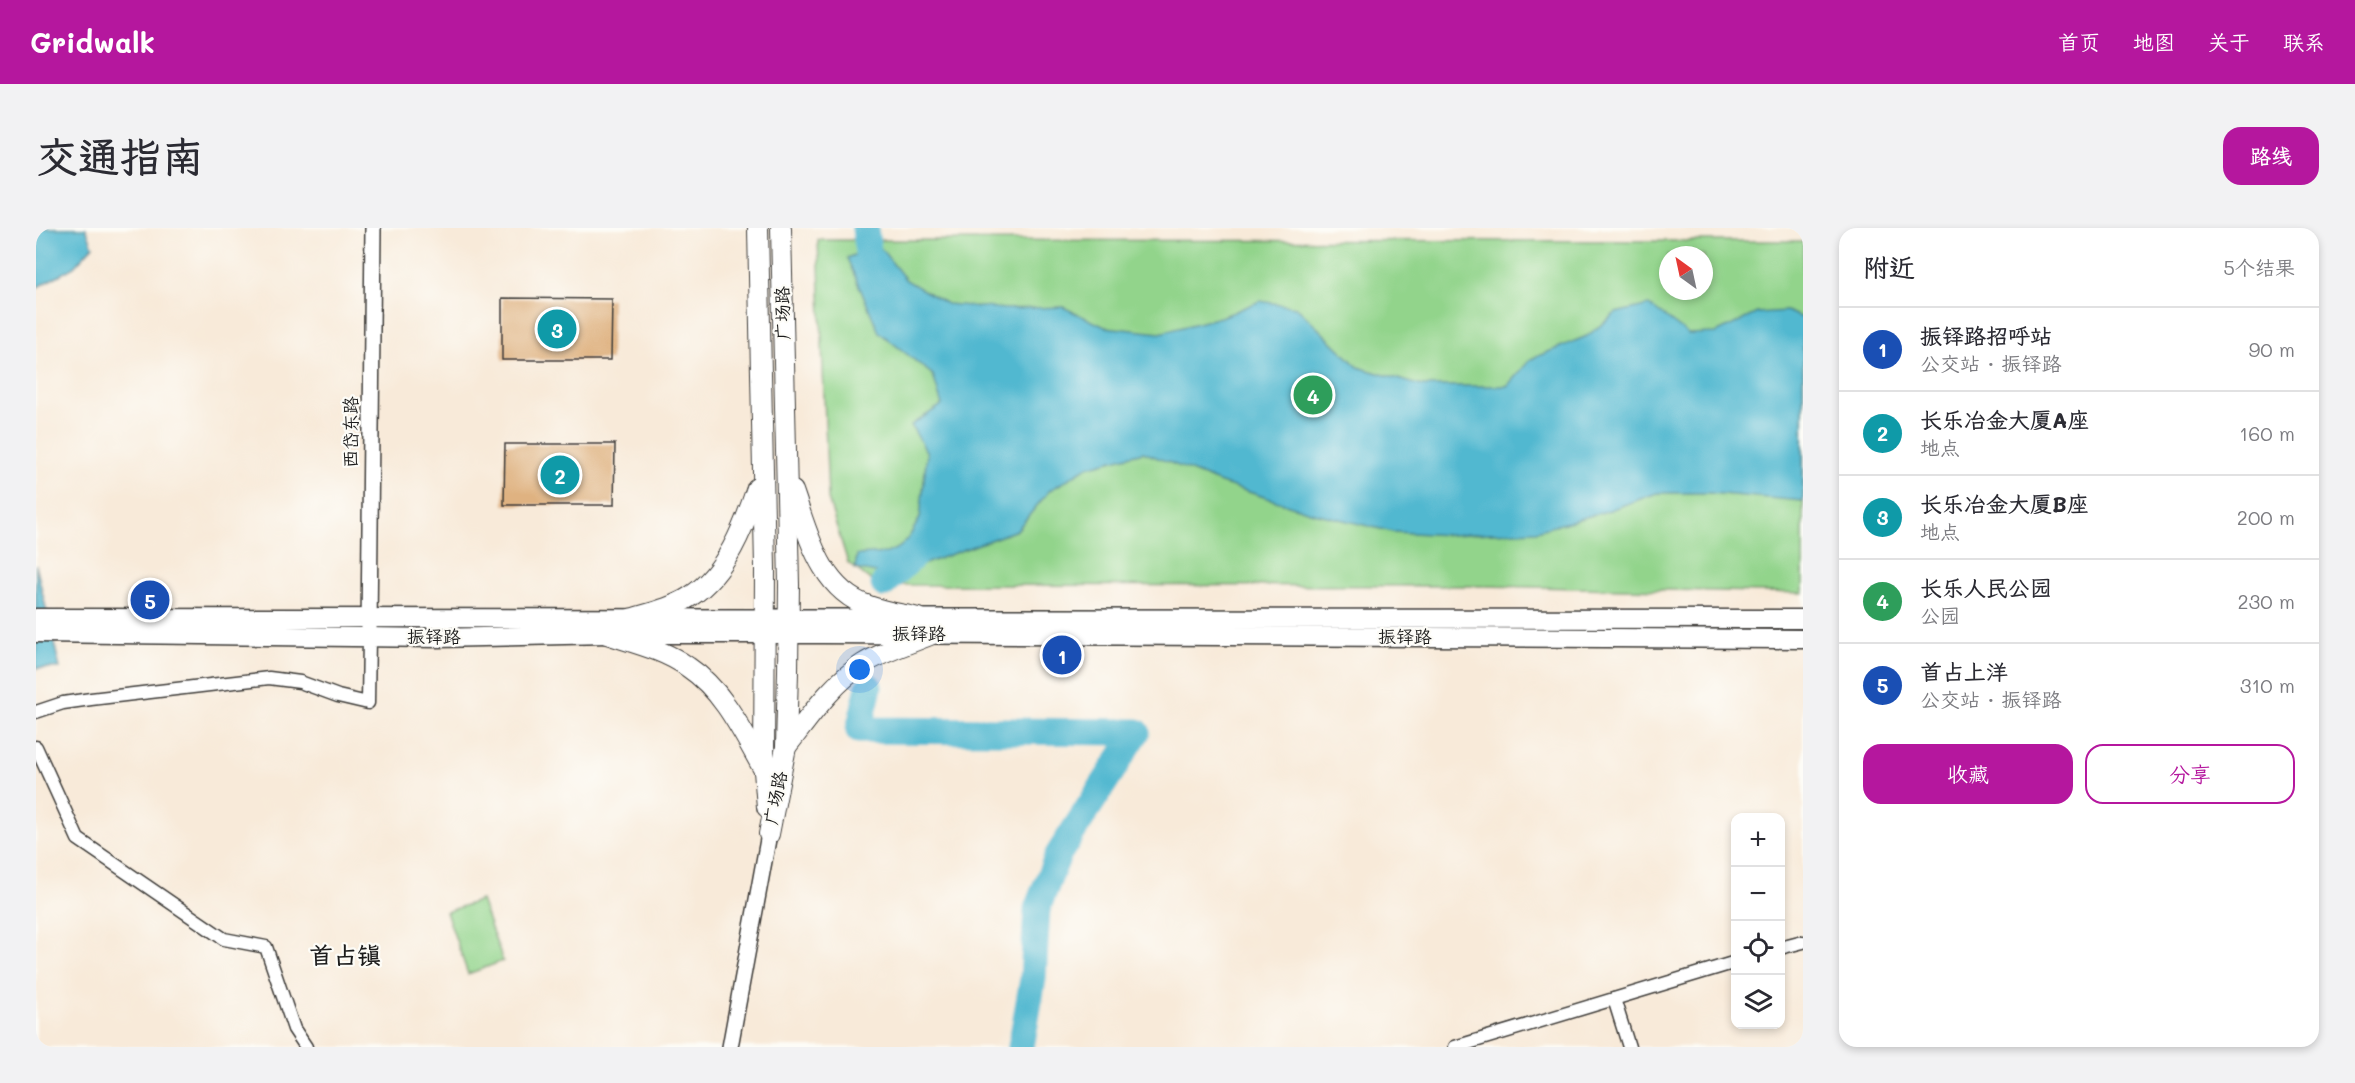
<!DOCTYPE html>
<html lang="zh">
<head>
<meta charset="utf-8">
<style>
	:root { --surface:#fff; --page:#f2f2f3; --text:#2b2b33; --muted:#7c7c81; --line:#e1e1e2; --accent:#b5179e }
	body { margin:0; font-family:Mali,"LXGW WenKai TC",sans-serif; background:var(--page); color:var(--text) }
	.controls { position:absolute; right:18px; bottom:18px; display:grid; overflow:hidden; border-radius:12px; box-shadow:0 3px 9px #0003 }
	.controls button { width:54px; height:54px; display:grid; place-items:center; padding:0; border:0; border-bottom:2px solid var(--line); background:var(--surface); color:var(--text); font:30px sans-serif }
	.compass { position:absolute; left:1623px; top:18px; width:54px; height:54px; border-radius:50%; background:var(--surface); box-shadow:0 3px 9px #0003; rotate:327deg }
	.you { position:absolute; left:824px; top:442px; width:21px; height:21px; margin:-15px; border:4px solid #fff; border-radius:50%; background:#1a73e8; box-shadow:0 0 0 9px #1a73e833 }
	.badge { display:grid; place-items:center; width:39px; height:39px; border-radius:50%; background:var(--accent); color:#fff; font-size:20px; font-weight:700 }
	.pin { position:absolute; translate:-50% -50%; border:3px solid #fff; box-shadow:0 2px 6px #0006 }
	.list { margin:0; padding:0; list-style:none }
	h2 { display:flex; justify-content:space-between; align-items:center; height:78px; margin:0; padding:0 24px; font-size:26px }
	h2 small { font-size:20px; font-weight:400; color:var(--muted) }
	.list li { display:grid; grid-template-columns:39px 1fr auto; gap:18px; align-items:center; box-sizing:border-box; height:84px; padding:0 24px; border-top:2px solid var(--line) }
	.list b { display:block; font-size:22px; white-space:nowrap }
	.list p { margin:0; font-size:20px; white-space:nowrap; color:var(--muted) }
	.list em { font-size:20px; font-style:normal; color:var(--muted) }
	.actions { display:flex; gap:12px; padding:18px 24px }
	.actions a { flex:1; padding:14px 0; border:2px solid var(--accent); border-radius:18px; text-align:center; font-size:21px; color:var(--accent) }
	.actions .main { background:var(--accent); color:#fff }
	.icon { flex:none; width:33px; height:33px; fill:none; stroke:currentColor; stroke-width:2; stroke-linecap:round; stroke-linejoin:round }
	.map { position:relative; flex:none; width:1767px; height:819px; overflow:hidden; border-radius:18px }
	header { display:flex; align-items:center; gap:36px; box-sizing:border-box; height:84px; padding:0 30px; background:var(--accent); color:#fff }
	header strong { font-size:28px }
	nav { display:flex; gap:33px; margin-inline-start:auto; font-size:21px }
	.intro { display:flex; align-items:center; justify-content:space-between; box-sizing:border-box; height:144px; padding:0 36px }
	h1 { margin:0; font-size:42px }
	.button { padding:15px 27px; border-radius:18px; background:var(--accent); color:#fff; font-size:21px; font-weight:700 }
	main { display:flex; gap:36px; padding:0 36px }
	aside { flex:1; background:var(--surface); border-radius:18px; box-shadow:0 3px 9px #0003 }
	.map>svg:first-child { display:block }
	.green { fill:#92d48b; stroke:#577854; stroke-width:1.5; fill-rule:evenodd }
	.water { fill:#51b8d0; stroke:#366a76; stroke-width:1.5 }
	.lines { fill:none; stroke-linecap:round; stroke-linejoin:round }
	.river { stroke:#51b8d0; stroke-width:27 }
	.building { fill:#dfb281 }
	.minor-casing { stroke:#3d3b38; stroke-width:15 }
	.tertiary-casing { stroke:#3d3b38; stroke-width:18 }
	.secondary-casing { stroke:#3d3b38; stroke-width:21 }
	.primary-casing { stroke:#3d3b38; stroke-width:22 }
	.minor { stroke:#fff; stroke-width:12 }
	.tertiary { stroke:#fff; stroke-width:15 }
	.secondary { stroke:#fff; stroke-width:18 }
	.primary { stroke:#fff; stroke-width:20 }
	.labels { text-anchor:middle; stroke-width:4.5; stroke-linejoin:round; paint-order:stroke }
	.street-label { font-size:18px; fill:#1c1c1c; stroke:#fdfcf7 }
	.district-label { font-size:24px; font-weight:bold; fill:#1c1c1c; stroke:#fdfcf7 }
</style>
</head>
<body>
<header>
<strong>Gridwalk</strong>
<nav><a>首页</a><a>地图</a><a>关于</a><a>联系</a></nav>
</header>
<div class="intro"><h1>交通指南</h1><a class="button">路线</a></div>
<main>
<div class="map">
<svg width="1767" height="819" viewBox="0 0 1767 819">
	<rect width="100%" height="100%" fill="#fdfcf7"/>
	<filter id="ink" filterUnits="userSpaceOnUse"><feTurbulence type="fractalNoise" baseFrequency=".0167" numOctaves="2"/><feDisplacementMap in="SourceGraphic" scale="12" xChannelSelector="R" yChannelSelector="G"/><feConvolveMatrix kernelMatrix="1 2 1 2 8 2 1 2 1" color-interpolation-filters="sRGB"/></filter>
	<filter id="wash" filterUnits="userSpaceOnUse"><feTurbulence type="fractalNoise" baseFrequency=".008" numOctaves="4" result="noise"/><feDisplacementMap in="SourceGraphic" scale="24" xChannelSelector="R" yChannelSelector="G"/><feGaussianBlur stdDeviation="1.35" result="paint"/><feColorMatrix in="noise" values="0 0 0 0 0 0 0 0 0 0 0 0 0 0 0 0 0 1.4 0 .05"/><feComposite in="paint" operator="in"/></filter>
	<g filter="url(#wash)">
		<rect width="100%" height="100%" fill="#f8ead9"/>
		<g class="green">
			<path d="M 782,12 L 1767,13 L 1767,365 L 1447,358 L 865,357 L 848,356 L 836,353 L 812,335 L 792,271 ZM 1632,27 L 1668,27 L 1668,63 L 1632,63 Z"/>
			<path d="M 445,672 L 467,733 L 432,746 L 410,684 Z"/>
		</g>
		<g class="water">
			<path d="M 0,0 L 50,0 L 57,18 L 38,39 L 0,60 Z"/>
			<path d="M 842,17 L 870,52 L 911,76 L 970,81 L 1027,79 L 1069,99 L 1124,105 L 1188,88 L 1224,73 L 1260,79 L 1322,139 L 1386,158 L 1471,158 L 1495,131 L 1551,108 L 1580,85 L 1613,77 L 1652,106 L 1680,105 L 1721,85 L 1750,83 L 1767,90 L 1767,273 L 1673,265 L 1621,265 L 1571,283 L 1500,303 L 1413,307 L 1357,304 L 1274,284 L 1185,255 L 1107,224 L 1051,239 L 1013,263 L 981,302 L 856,348 L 819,341 L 821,327 L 851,325 L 864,319 L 873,309 L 884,290 L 891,225 L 875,197 L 906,177 L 897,147 L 843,104 L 811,30 Z"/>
			<path d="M 0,337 L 24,440 L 0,440 Z"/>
		</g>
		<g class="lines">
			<g class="river">
				<path d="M 829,0 L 832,25 L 848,53"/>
				<path d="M 848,356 L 883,323"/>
				<path d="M 833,459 L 823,502 L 1101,504 L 1022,627 L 1001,681 L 997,751 L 985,819"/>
			</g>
		</g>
		<g id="blocks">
			<g class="building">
				<path d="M 466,70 L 576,71 L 575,132 L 466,132 Z"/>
				<path d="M 469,216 L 579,216 L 578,277 L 468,277 Z"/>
			</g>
		</g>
	</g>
	<g filter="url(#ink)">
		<use href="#blocks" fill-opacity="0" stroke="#3d3b38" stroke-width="1.5"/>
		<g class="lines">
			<defs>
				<g id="minor">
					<path d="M 0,484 L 27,475 L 55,471 L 233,450 L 264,454 L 302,468 L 332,475 L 333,408"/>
					<path d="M 0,519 L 42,611 L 188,711 L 230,719 L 258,801 L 270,819"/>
					<path d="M 1744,720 L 1767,714"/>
					<path d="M 1578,771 L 1593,819"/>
					<path d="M 1419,819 L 1700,734"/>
				</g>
				<g id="tertiary">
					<path d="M 333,402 L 337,0"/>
					<path d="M 694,819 L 733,606"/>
				</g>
				<g id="secondary">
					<path d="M 0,390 L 1767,391"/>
					<path d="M 0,405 L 402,410 L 571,406 L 786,406 L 1767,411"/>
				</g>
				<g id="primary">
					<path d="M 722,0 L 729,340 L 728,543 L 731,579"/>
					<path d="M 757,263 C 772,305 784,362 833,378 C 849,384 866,386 882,390"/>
					<path d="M 594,391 C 614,385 637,380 655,368 C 690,345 708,299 721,260"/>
					<path d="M 571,406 C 598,415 629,422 652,439 C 688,463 707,505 728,542"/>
					<path d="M 750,519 C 773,490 795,456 827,436 C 848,423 873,416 896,406"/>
					<path d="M 733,606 L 750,519 L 752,443 L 753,357 L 745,0"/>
				</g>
			</defs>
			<use href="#minor" class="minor-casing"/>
			<use href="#tertiary" class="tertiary-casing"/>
			<use href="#secondary" class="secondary-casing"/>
			<use href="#primary" class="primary-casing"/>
			<use href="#minor" class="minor"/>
			<use href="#tertiary" class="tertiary"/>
			<use href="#secondary" class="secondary"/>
			<use href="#primary" class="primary"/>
		</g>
	</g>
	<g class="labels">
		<g class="street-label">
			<text transform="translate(747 85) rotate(-91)" y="6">广场路</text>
			<text transform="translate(315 204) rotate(-90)" y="6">西岱东路</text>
			<text x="883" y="412">振铎路</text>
			<text x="398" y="415">振铎路</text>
			<text x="1369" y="415">振铎路</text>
			<text transform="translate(740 570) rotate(-79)" y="6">广场路</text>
		</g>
		<g class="district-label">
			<text x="309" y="736">首占镇</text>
		</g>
	</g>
</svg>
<div class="controls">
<button>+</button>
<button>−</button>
<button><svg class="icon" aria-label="locate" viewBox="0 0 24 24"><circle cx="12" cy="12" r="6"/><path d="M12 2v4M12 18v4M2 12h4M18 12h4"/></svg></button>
<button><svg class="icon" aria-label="layers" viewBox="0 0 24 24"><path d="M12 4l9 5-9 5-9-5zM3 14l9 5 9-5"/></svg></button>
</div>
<svg class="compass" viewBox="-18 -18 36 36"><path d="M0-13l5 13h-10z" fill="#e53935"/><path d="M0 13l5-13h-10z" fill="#7c7c81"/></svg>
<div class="you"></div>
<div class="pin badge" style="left:1026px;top:427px;background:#1a4fb4">1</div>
<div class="pin badge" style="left:524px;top:247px;background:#0f9aa8">2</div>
<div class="pin badge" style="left:521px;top:101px;background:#0f9aa8">3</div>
<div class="pin badge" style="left:1277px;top:167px;background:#2e9e5b">4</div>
<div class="pin badge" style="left:114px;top:372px;background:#1a4fb4">5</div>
</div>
<aside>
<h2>附近<small>5个结果</small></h2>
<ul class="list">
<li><span class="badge" style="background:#1a4fb4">1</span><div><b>振铎路招呼站</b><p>公交站 · 振铎路</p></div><em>90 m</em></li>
<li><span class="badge" style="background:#0f9aa8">2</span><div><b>长乐冶金大厦A座</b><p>地点</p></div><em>160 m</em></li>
<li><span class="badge" style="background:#0f9aa8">3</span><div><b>长乐冶金大厦B座</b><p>地点</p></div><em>200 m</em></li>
<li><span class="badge" style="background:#2e9e5b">4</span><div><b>长乐人民公园</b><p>公园</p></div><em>230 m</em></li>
<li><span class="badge" style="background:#1a4fb4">5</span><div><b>首占上洋</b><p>公交站 · 振铎路</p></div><em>310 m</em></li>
</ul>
<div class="actions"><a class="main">收藏</a><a>分享</a></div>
</aside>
</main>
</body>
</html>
